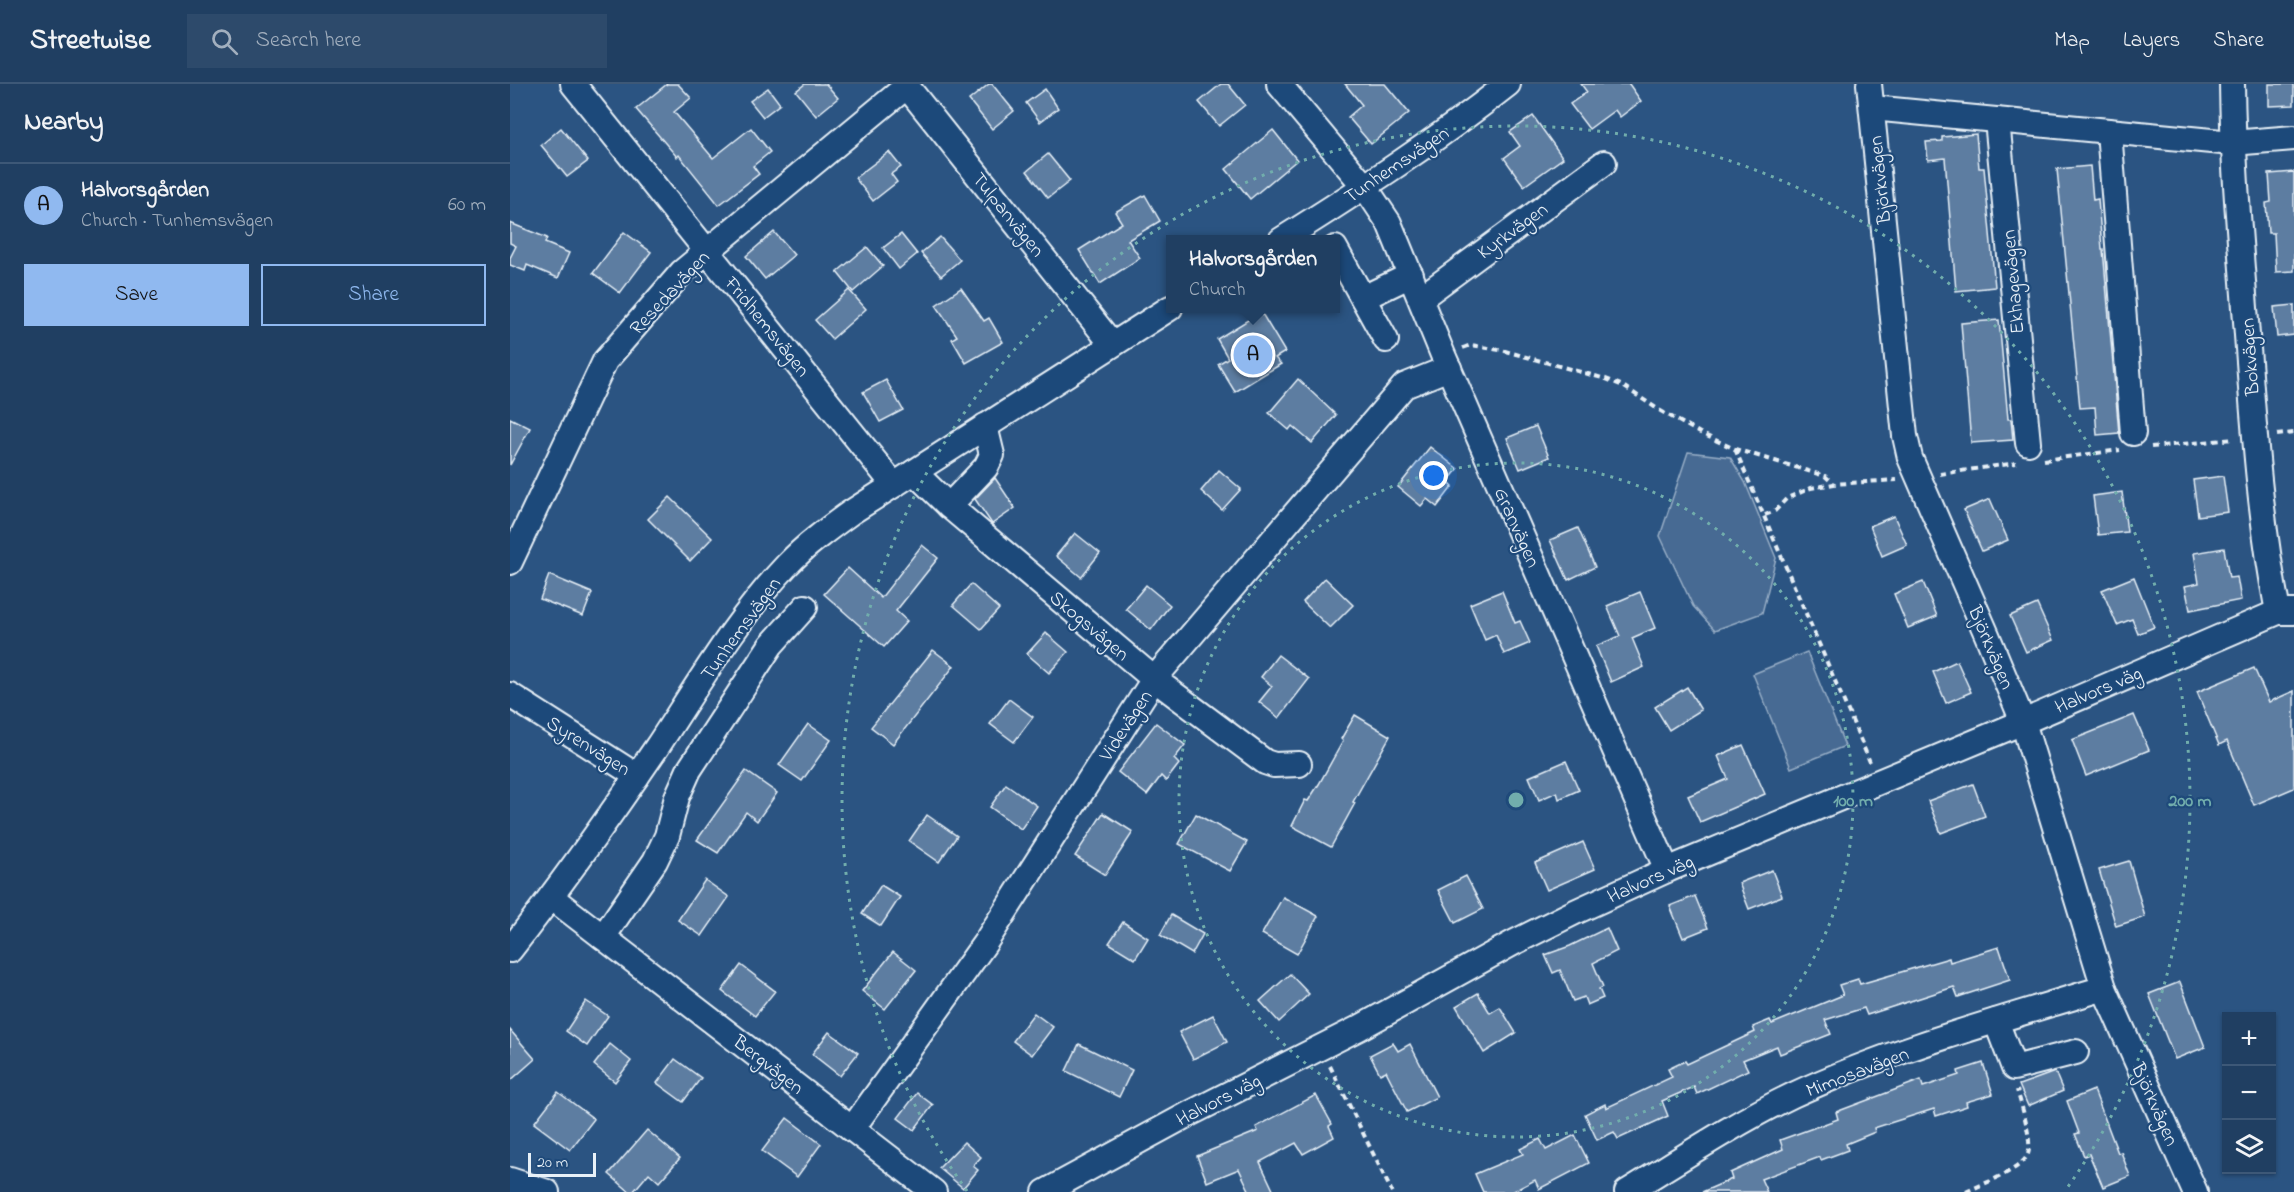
<!DOCTYPE html>
<html lang="en">
<head>
<meta charset="utf-8">
<style>
	:root { --surface:#203f62; --page:#2d4a6b; --text:#f1f3f6; --muted:#a2afbe; --line:#3d5877; --accent:#90b9f0 }
	body { margin:0; font-family:"Indie Flower",sans-serif; background:var(--page); color:var(--text) }
	.controls { position:absolute; right:18px; bottom:18px; display:grid; overflow:hidden; border-radius:0px; box-shadow:0 2px 4px #0004 }
	.controls button { width:54px; height:54px; display:grid; place-items:center; padding:0; border:0; border-bottom:2px solid var(--line); background:var(--surface); color:var(--text); font:30px sans-serif }
	.scale { position:absolute; left:18px; bottom:15px; width:68px; box-sizing:border-box; padding-left:6px; border:3px solid #e8f1f8; border-top:0; font-size:16px; line-height:21px; white-space:nowrap; color:#e8f1f8; -webkit-text-stroke:4px #1f4a7a; paint-order:stroke }
	.you { position:absolute; left:924px; top:392px; width:21px; height:21px; margin:-15px; border:4px solid #fff; border-radius:50%; background:#1a73e8; box-shadow:0 0 0 9px #1a73e833 }
	.badge { display:grid; place-items:center; width:39px; height:39px; border-radius:50%; background:var(--accent); color:#111; font-size:20px; font-weight:700 }
	.pin { position:absolute; translate:-50% -50%; border:3px solid #fff; box-shadow:0 2px 6px #0006 }
	.popup { position:absolute; left:656px; top:151px; width:174px; height:78px; box-sizing:border-box; display:grid; place-content:center; border-radius:0px; background:var(--surface); filter:drop-shadow(0 2px 4px #0005); font-size:20px; white-space:nowrap; color:var(--muted) }
	.popup b { font-size:22px; color:var(--text) }
	.popup::after { content:''; position:absolute; left:50%; top:100%; margin-left:-12px; border:12px solid transparent; border-top-color:var(--surface) }
	.list { margin:0; padding:0; list-style:none }
	h2 { display:flex; justify-content:space-between; align-items:center; height:78px; margin:0; padding:0 24px; font-size:26px }
	h2 small { font-size:20px; font-weight:400; color:var(--muted) }
	.list li { display:grid; grid-template-columns:39px 1fr auto; gap:18px; align-items:center; box-sizing:border-box; height:84px; padding:0 24px; border-top:2px solid var(--line) }
	.list b { display:block; font-size:22px; white-space:nowrap }
	.list p { margin:0; font-size:20px; white-space:nowrap; color:var(--muted) }
	.list em { font-size:20px; font-style:normal; color:var(--muted) }
	.actions { display:flex; gap:12px; padding:18px 24px }
	.actions a { flex:1; padding:14px 0; border:2px solid var(--accent); border-radius:0px; text-align:center; font-size:21px; color:var(--accent) }
	.actions .main { background:var(--accent); color:#111 }
	.icon { flex:none; width:33px; height:33px; fill:none; stroke:currentColor; stroke-width:2; stroke-linecap:round; stroke-linejoin:round }
	.map { position:relative; flex:none; width:1784px; height:1108px; overflow:hidden }
	header { display:flex; align-items:center; gap:36px; box-sizing:border-box; height:84px; padding:0 30px; background:var(--surface); border-bottom:2px solid var(--line) }
	header strong { font-size:28px }
	nav { display:flex; gap:33px; margin-inline-start:auto; font-size:21px }
	.search { width:420px; height:54px; background:var(--page); display:flex; align-items:center; gap:15px; box-sizing:border-box; padding:0 21px; border-radius:0px; color:var(--muted); font-size:22px }
	main { display:flex }
	aside { flex:1; background:var(--surface) }
	.map>svg:first-child { display:block }
	.green { fill:#476b93; stroke:#98aec6; stroke-width:1.5 }
	.building { fill:#5d7da1; stroke:#e8f1f8; stroke-width:1.5 }
	.lines { fill:none; stroke-linecap:round; stroke-linejoin:round }
	.minor-casing { stroke:#e8f1f8; stroke-width:28 }
	.path { stroke:#e8f1f8; stroke-width:4; stroke-dasharray:6 4.5; stroke-linecap:butt }
	.minor { stroke:#1f4a7a; stroke-width:24 }
	.ring { fill:none; stroke:#71adac; stroke-width:3; stroke-dasharray:3 6 }
	.labels { text-anchor:middle; stroke-width:4.5; stroke-linejoin:round; paint-order:stroke }
	.street-label { font-size:20px; fill:#e8f1f8; stroke:#1f4a7a }
	.centre { fill:#71adac; stroke:#1f4a7a; stroke-width:3 }
	.ring-label { font-size:18px; text-anchor:middle; font-weight:bold; fill:#71adac; stroke:#1f4a7a; stroke-width:4.5; stroke-linejoin:round; paint-order:stroke }
</style>
</head>
<body>
<header>
<strong>Streetwise</strong>
<div class="search"><svg class="icon" aria-label="search" viewBox="0 0 24 24"><circle cx="10" cy="10" r="6"/><path d="M15 15l6 6"/></svg>Search here</div>
<nav><a>Map</a><a>Layers</a><a>Share</a></nav>
</header>
<main>
<aside>
<h2>Nearby<small></small></h2>
<ul class="list">
<li><span class="badge">A</span><div><b>Halvorsgården</b><p>Church · Tunhemsvägen</p></div><em>60 m</em></li>
</ul>
<div class="actions"><a class="main">Save</a><a>Share</a></div>
</aside>
<div class="map">
<svg width="1784" height="1108" viewBox="0 0 1784 1108">
	<rect width="100%" height="100%" fill="#2b5482"/>
	<filter id="ink" filterUnits="userSpaceOnUse"><feTurbulence type="fractalNoise" baseFrequency=".0167" numOctaves="2"/><feDisplacementMap in="SourceGraphic" scale="12" xChannelSelector="R" yChannelSelector="G"/><feConvolveMatrix kernelMatrix="1 2 1 2 8 2 1 2 1" color-interpolation-filters="sRGB"/></filter>
	<g filter="url(#ink)">
		<g class="green">
			<path d="M 1178,368 L 1220,373 L 1235,398 L 1266,474 L 1252,529 L 1205,546 L 1183,522 L 1150,452 Z"/>
			<path d="M 1297,568 L 1335,662 L 1281,684 L 1243,590 Z"/>
		</g>
		<g class="building">
			<path d="M 157,0 L 168,0 L 181,14 L 164,28 L 203,74 L 241,44 L 260,68 L 243,82 L 249,90 L 209,121 L 169,71 L 167,73 L 126,25 Z"/>
			<path d="M 295,0 L 316,0 L 328,14 L 306,32 L 286,7 Z"/>
			<path d="M 479,0 L 482,0 L 504,27 L 482,45 L 459,16 Z"/>
			<path d="M 711,0 L 718,0 L 735,21 L 709,42 L 689,18 Z"/>
			<path d="M 835,0 L 875,0 L 899,29 L 861,60 L 838,33 L 852,21 Z"/>
			<path d="M 1071,0 L 1119,0 L 1131,17 L 1110,33 L 1105,26 L 1079,45 L 1060,20 L 1077,8 Z"/>
			<path d="M 1759,0 L 1784,0 L 1784,21 L 1759,22 Z"/>
			<path d="M 258,4 L 270,20 L 253,33 L 240,17 Z"/>
			<path d="M 535,5 L 548,24 L 530,38 L 516,19 Z"/>
			<path d="M 1023,32 L 1053,74 L 1014,102 L 994,74 L 1010,62 L 1000,48 Z"/>
			<path d="M 51,44 L 78,77 L 57,93 L 31,61 Z"/>
			<path d="M 763,46 L 787,76 L 740,115 L 716,85 Z"/>
			<path d="M 1466,50 L 1469,84 L 1474,84 L 1485,203 L 1446,207 L 1435,74 L 1418,76 L 1416,58 L 1432,57 L 1432,53 Z"/>
			<path d="M 379,68 L 391,83 L 381,90 L 387,98 L 363,117 L 345,94 Z"/>
			<path d="M 538,70 L 560,97 L 538,114 L 517,87 Z"/>
			<path d="M 1580,82 L 1583,116 L 1588,115 L 1592,165 L 1593,165 L 1609,349 L 1587,351 L 1585,323 L 1570,324 L 1547,85 Z"/>
			<path d="M 1784,88 L 1784,187 L 1766,188 L 1764,149 L 1758,149 L 1756,119 L 1761,118 L 1759,90 Z"/>
			<path d="M 635,111 L 650,137 L 618,156 L 630,174 L 590,200 L 569,166 L 612,139 L 605,128 Z"/>
			<path d="M 0,139 L 37,154 L 35,159 L 59,169 L 48,194 L 17,181 L 15,187 L 0,181 L 0,174 L 6,162 L 0,159 Z"/>
			<path d="M 114,148 L 141,168 L 110,209 L 83,189 Z"/>
			<path d="M 264,148 L 284,171 L 255,195 L 236,172 Z"/>
			<path d="M 391,150 L 407,170 L 389,185 L 373,164 Z"/>
			<path d="M 430,153 L 450,176 L 431,192 L 411,169 Z"/>
			<path d="M 357,163 L 373,182 L 343,208 L 327,188 Z"/>
			<path d="M 451,204 L 474,237 L 479,234 L 493,258 L 456,279 L 442,255 L 447,252 L 426,221 Z"/>
			<path d="M 339,206 L 356,225 L 322,255 L 305,236 Z"/>
			<path d="M 1784,221 L 1784,251 L 1767,253 L 1764,223 Z"/>
			<path d="M 751,228 L 775,268 L 765,274 L 771,280 L 725,308 L 708,280 L 718,274 L 707,255 Z"/>
			<path d="M 1489,236 L 1498,335 L 1501,335 L 1503,356 L 1461,359 L 1451,239 Z"/>
			<path d="M 788,295 L 826,331 L 802,359 L 782,342 L 779,346 L 759,329 Z"/>
			<path d="M 376,296 L 393,326 L 370,338 L 353,308 Z"/>
			<path d="M 0,334 L 20,344 L 0,381 Z"/>
			<path d="M 1026,342 L 1039,373 L 1010,385 L 997,354 Z"/>
			<path d="M 920,363 L 948,385 L 938,397 L 943,402 L 927,423 L 917,415 L 911,422 L 888,403 Z"/>
			<path d="M 709,386 L 731,405 L 712,426 L 691,407 Z"/>
			<path d="M 1713,392 L 1718,428 L 1688,432 L 1683,396 Z"/>
			<path d="M 485,394 L 505,424 L 482,440 L 465,415 Z"/>
			<path d="M 1612,408 L 1617,448 L 1588,451 L 1583,412 Z"/>
			<path d="M 160,413 L 202,454 L 180,477 L 138,435 Z"/>
			<path d="M 1480,415 L 1498,456 L 1472,467 L 1454,426 Z"/>
			<path d="M 1384,432 L 1397,461 L 1372,472 L 1360,442 Z"/>
			<path d="M 1068,444 L 1085,483 L 1058,496 L 1040,456 Z"/>
			<path d="M 565,449 L 590,469 L 571,493 L 546,472 Z"/>
			<path d="M 412,461 L 428,474 L 386,527 L 397,537 L 374,563 L 314,510 L 338,484 L 371,514 Z"/>
			<path d="M 1714,464 L 1719,494 L 1727,493 L 1731,516 L 1680,526 L 1675,502 L 1689,499 L 1684,469 Z"/>
			<path d="M 39,491 L 82,509 L 73,532 L 30,515 Z"/>
			<path d="M 1624,493 L 1644,543 L 1628,550 L 1622,535 L 1607,541 L 1592,506 Z"/>
			<path d="M 815,494 L 843,521 L 820,544 L 793,518 Z"/>
			<path d="M 1413,498 L 1427,532 L 1398,544 L 1384,510 Z"/>
			<path d="M 461,500 L 489,525 L 471,545 L 443,521 Z"/>
			<path d="M 636,501 L 660,521 L 641,546 L 616,525 Z"/>
			<path d="M 992,507 L 1005,539 L 1010,537 L 1020,559 L 994,570 L 986,551 L 975,556 L 960,520 Z"/>
			<path d="M 1130,508 L 1145,544 L 1122,554 L 1134,583 L 1101,598 L 1086,562 L 1110,552 L 1097,522 Z"/>
			<path d="M 1527,520 L 1543,556 L 1516,568 L 1500,532 Z"/>
			<path d="M 536,549 L 558,568 L 539,589 L 517,570 Z"/>
			<path d="M 423,566 L 444,582 L 383,660 L 361,643 Z"/>
			<path d="M 768,571 L 799,595 L 769,634 L 749,618 L 762,602 L 751,593 Z"/>
			<path d="M 1447,577 L 1461,608 L 1436,619 L 1423,588 Z"/>
			<path d="M 1744,584 L 1759,618 L 1784,607 L 1784,704 L 1744,721 L 1717,657 L 1709,661 L 1687,608 Z"/>
			<path d="M 1177,603 L 1191,626 L 1159,646 L 1145,623 Z"/>
			<path d="M 499,615 L 523,633 L 504,658 L 480,640 Z"/>
			<path d="M 845,631 L 880,652 L 843,718 L 845,719 L 821,763 L 782,742 L 795,716 L 798,717 L 809,700 L 833,657 L 831,655 Z"/>
			<path d="M 1624,631 L 1639,666 L 1576,692 L 1562,656 Z"/>
			<path d="M 646,639 L 675,661 L 664,675 L 669,680 L 656,697 L 651,692 L 637,711 L 608,688 Z"/>
			<path d="M 298,640 L 321,656 L 292,697 L 269,681 Z"/>
			<path d="M 1233,661 L 1255,710 L 1190,738 L 1178,712 L 1218,695 L 1208,672 Z"/>
			<path d="M 1056,677 L 1069,706 L 1049,715 L 1047,708 L 1029,716 L 1019,693 Z"/>
			<path d="M 236,687 L 267,709 L 247,737 L 236,728 L 208,769 L 187,756 Z"/>
			<path d="M 496,700 L 527,722 L 511,745 L 480,723 Z"/>
			<path d="M 1463,700 L 1475,732 L 1431,749 L 1418,717 Z"/>
			<path d="M 593,729 L 623,748 L 595,791 L 565,772 Z"/>
			<path d="M 686,730 L 737,758 L 720,787 L 669,760 Z"/>
			<path d="M 417,731 L 447,752 L 429,778 L 399,757 Z"/>
			<path d="M 1073,758 L 1085,785 L 1037,806 L 1025,779 Z"/>
			<path d="M 1619,777 L 1635,833 L 1606,842 L 1589,786 Z"/>
			<path d="M 1262,786 L 1272,812 L 1239,825 L 1229,799 Z"/>
			<path d="M 956,792 L 973,825 L 945,839 L 928,806 Z"/>
			<path d="M 195,796 L 219,813 L 192,852 L 168,836 Z"/>
			<path d="M 371,801 L 390,813 L 371,842 L 352,830 Z"/>
			<path d="M 1185,812 L 1198,844 L 1173,854 L 1160,822 Z"/>
			<path d="M 773,813 L 808,832 L 787,870 L 752,850 Z"/>
			<path d="M 661,831 L 693,850 L 682,870 L 650,851 Z"/>
			<path d="M 613,838 L 638,854 L 625,875 L 599,859 Z"/>
			<path d="M 1097,844 L 1107,867 L 1083,879 L 1093,903 L 1089,905 L 1093,914 L 1077,921 L 1074,913 L 1063,917 L 1050,886 L 1043,889 L 1035,871 L 1060,862 Z"/>
			<path d="M 1489,863 L 1500,896 L 1448,913 L 1444,903 L 1357,931 L 1354,924 L 1315,936 L 1321,950 L 1270,970 L 1267,962 L 1233,976 L 1238,986 L 1187,1010 L 1184,1003 L 1152,1017 L 1158,1032 L 1108,1055 L 1104,1048 L 1087,1056 L 1075,1030 L 1095,1020 L 1096,1024 L 1162,993 L 1158,985 L 1175,977 L 1177,980 L 1245,948 L 1243,943 L 1260,936 L 1262,940 L 1333,911 L 1329,901 L 1348,895 L 1350,900 L 1439,874 L 1440,878 Z"/>
			<path d="M 383,868 L 406,886 L 375,925 L 352,907 Z"/>
			<path d="M 231,881 L 265,907 L 245,932 L 212,907 Z"/>
			<path d="M 780,890 L 799,910 L 769,938 L 750,917 Z"/>
			<path d="M 1670,898 L 1695,963 L 1665,975 L 1639,910 Z"/>
			<path d="M 968,909 L 980,929 L 990,923 L 1006,949 L 974,969 L 946,922 Z"/>
			<path d="M 76,917 L 98,932 L 77,962 L 56,947 Z"/>
			<path d="M 524,929 L 543,943 L 522,971 L 503,957 Z"/>
			<path d="M 703,931 L 717,958 L 683,975 L 669,948 Z"/>
			<path d="M 0,946 L 25,975 L 0,997 Z"/>
			<path d="M 319,948 L 348,969 L 330,992 L 302,970 Z"/>
			<path d="M 883,959 L 888,967 L 900,960 L 927,1013 L 897,1028 L 876,987 L 870,990 L 860,971 Z"/>
			<path d="M 100,960 L 121,977 L 105,998 L 84,981 Z"/>
			<path d="M 569,960 L 622,986 L 609,1013 L 556,987 Z"/>
			<path d="M 165,975 L 191,994 L 173,1018 L 147,999 Z"/>
			<path d="M 1473,979 L 1483,1010 L 1456,1018 L 1457,1022 L 1426,1032 L 1424,1025 L 1364,1044 L 1365,1048 L 1336,1060 L 1338,1066 L 1311,1076 L 1310,1073 L 1251,1095 L 1257,1108 L 1192,1108 L 1222,1095 L 1220,1089 L 1273,1065 L 1270,1056 L 1328,1035 L 1326,1028 L 1411,996 L 1413,1003 L 1449,991 L 1448,987 Z"/>
			<path d="M 1545,988 L 1553,1007 L 1518,1022 L 1509,1001 Z"/>
			<path d="M 1584,1006 L 1608,1069 L 1611,1068 L 1620,1092 L 1593,1103 L 1579,1070 L 1574,1072 L 1565,1050 L 1569,1049 L 1557,1017 Z"/>
			<path d="M 48,1008 L 84,1035 L 60,1066 L 24,1039 Z"/>
			<path d="M 407,1009 L 423,1021 L 404,1046 L 388,1034 Z"/>
			<path d="M 806,1011 L 822,1040 L 819,1042 L 824,1053 L 793,1070 L 786,1059 L 750,1078 L 764,1108 L 740,1108 L 729,1085 L 697,1098 L 687,1072 L 748,1047 L 746,1043 Z"/>
			<path d="M 277,1034 L 311,1060 L 287,1093 L 252,1067 Z"/>
			<path d="M 137,1046 L 170,1074 L 149,1098 L 139,1089 L 123,1108 L 120,1108 L 99,1090 Z"/>
			<path d="M 1065,1051 L 1079,1079 L 1029,1105 L 1025,1096 L 1002,1108 L 973,1108 L 965,1090 L 1013,1070 L 1010,1065 L 1030,1055 L 1036,1066 Z"/>
			<path d="M 454,1058 L 471,1073 L 463,1082 L 468,1086 L 453,1104 L 429,1084 Z"/>
		</g>
		<g class="lines">
			<defs>
				<g id="minor">
					<path d="M 63,0 L 384,401"/>
					<path d="M 395,0 L 602,260"/>
					<path d="M 769,0 L 855,103 L 879,139 L 933,271 L 1157,786"/>
					<path d="M 1359,0 L 1395,352 L 1400,374 L 1477,551 L 1513,638 L 1594,904 L 1685,1108"/>
					<path d="M 1722,0 C 1723,84 1731,167 1737,251 C 1744,344 1750,436 1768,528"/>
					<path d="M 1362,24 L 1722,59 L 1784,54"/>
					<path d="M 1487,36 L 1518,359"/>
					<path d="M 1599,47 L 1623,349"/>
					<path d="M 771,156 C 849,107 926,57 998,0"/>
					<path d="M 825,164 L 876,256"/>
					<path d="M 853,214 L 901,191"/>
					<path d="M 911,214 L 1094,79"/>
					<path d="M 404,388 L 439,422 L 644,595 L 755,678 L 764,681 L 789,680"/>
					<path d="M 439,422 L 476,383 L 482,371 L 475,342"/>
					<path d="M 0,478 L 95,277 L 172,188 L 397,2"/>
					<path d="M 0,611 L 127,692"/>
					<path d="M 41,813 L 424,1108"/>
					<path d="M 93,853 L 145,777 L 157,752 L 167,713 L 179,686 L 261,561 L 295,523"/>
					<path d="M 0,866 C 52,800 100,732 147,663 C 188,601 226,535 277,481 C 296,461 318,445 340,429 L 660,224"/>
					<path d="M 1486,937 L 1504,984 L 1566,968"/>
					<path d="M 342,1045 L 475,859 L 644,595 L 894,302 L 939,284"/>
					<path d="M 0,1096 L 37,1108"/>
					<path d="M 535,1108 L 677,1031 L 849,944 L 1003,859 L 1065,828 L 1157,786 L 1513,638 L 1768,528 L 1784,528"/>
					<path d="M 1117,1108 C 1171,1075 1225,1039 1283,1011 C 1382,965 1490,936 1594,904"/>
				</g>
			</defs>
			<use href="#minor" class="minor-casing"/>
			<g class="path">
				<path d="M 953,264 L 961,261 L 995,267 L 1096,295 L 1113,302 L 1149,326 L 1192,350 L 1225,365 L 1315,392 L 1323,399"/>
				<path d="M 1767,351 L 1784,349"/>
				<path d="M 1641,363 L 1724,355"/>
				<path d="M 1225,365 L 1360,678"/>
				<path d="M 1534,376 L 1610,366"/>
				<path d="M 1430,390 L 1506,379"/>
				<path d="M 1255,431 L 1265,427 L 1277,414 L 1301,404 L 1324,400 L 1387,396"/>
				<path d="M 820,982 L 882,1108"/>
				<path d="M 1456,1108 C 1472,1100 1512,1086 1518,1070 C 1523,1057 1511,1020 1507,1006"/>
			</g>
			<use href="#minor" class="minor"/>
		</g>
	</g>
	<g class="ring">
		<circle cx="1006" cy="716" r="337"/>
		<path d="M457 1107A674 674 0 1 1 1555 1107"/>
	</g>
	<g class="labels">
		<g class="street-label">
			<text transform="translate(886 80) rotate(-34)" y="7">Tunhemsvägen</text>
			<text transform="translate(1369 96) rotate(-96)" y="7">Björkvägen</text>
			<text transform="translate(499 130) rotate(51)" y="7">Tulpanvägen</text>
			<text transform="translate(1002 146) rotate(-36)" y="7">Kyrkvägen</text>
			<text transform="translate(1502 198) rotate(-95)" y="7">Ekhagevägen</text>
			<text transform="translate(159 208) rotate(-47)" y="7">Resedavägen</text>
			<text transform="translate(258 242) rotate(51)" y="7">Fridhemsvägen</text>
			<text transform="translate(1739 273) rotate(-94)" y="7">Bokvägen</text>
			<text transform="translate(1008 443) rotate(66)" y="7">Granvägen</text>
			<text transform="translate(580 541) rotate(40)" y="7">Skogsvägen</text>
			<text transform="translate(230 544) rotate(-54)" y="7">Tunhemsvägen</text>
			<text transform="translate(1482 563) rotate(67)" y="7">Björkvägen</text>
			<text transform="translate(1588 605) rotate(-23)" y="7">Halvors väg</text>
			<text transform="translate(615 641) rotate(-57)" y="7">Videvägen</text>
			<text transform="translate(79 661) rotate(32)" y="7">Syrenvägen</text>
			<text transform="translate(1140 794) rotate(-24)" y="7">Halvors väg</text>
			<text transform="translate(259 980) rotate(38)" y="7">Bergvägen</text>
			<text transform="translate(1347 987) rotate(-21)" y="7">Mimosavägen</text>
			<text transform="translate(708 1015) rotate(-27)" y="7">Halvors väg</text>
			<text transform="translate(1646 1020) rotate(66)" y="7">Björkvägen</text>
		</g>
	</g>
	<circle cx="1006" cy="716" r="9" class="centre"/>
	<g class="ring-label">
		<text x="1343" y="722">100 m</text>
		<text x="1680" y="722">200 m</text>
	</g>
</svg>
<div class="controls">
<button>+</button>
<button>−</button>
<button><svg class="icon" aria-label="layers" viewBox="0 0 24 24"><path d="M12 4l9 5-9 5-9-5zM3 14l9 5 9-5"/></svg></button>
</div>
<div class="scale">20 m</div>
<div class="you"></div>
<div class="pin badge" style="left:743px;top:271px">A</div>
<div class="popup"><b>Halvorsgården</b>Church</div>
</div>
</main>
</body>
</html>
